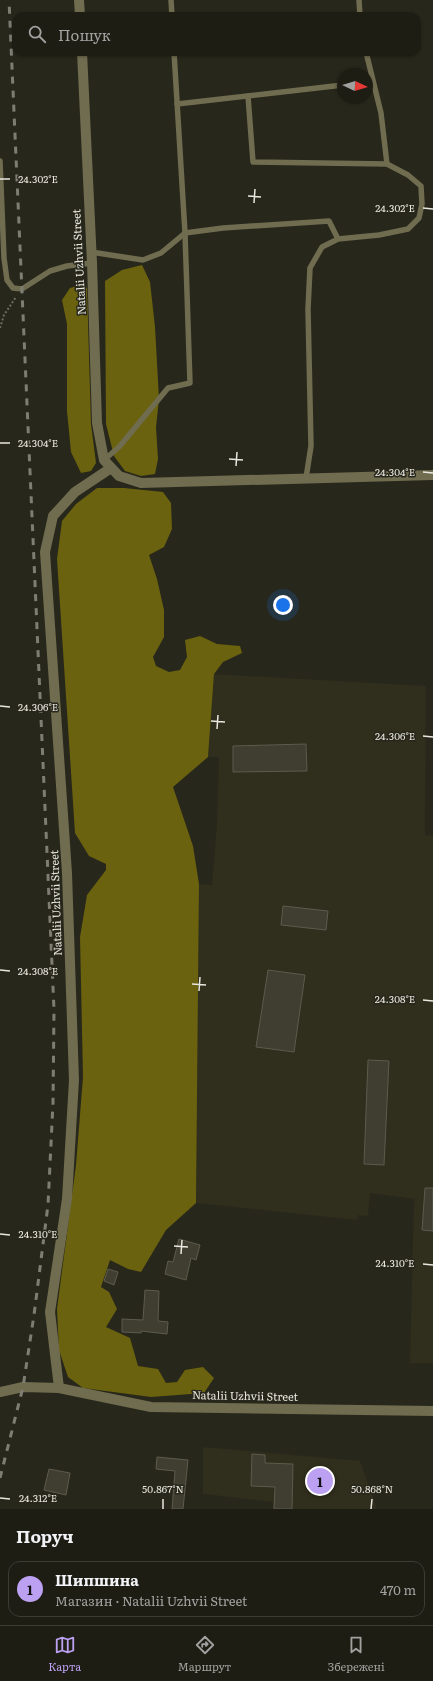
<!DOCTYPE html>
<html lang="uk">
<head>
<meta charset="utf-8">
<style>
	:root { --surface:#1e1d14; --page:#2b2a22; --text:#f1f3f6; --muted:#a1a2a0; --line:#3c3b34; --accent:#bca0f2 }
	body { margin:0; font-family:Literata,serif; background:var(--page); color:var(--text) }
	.compass { position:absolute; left:337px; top:68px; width:36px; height:36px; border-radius:50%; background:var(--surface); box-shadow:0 1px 3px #0004; rotate:94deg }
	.you { position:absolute; left:283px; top:605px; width:14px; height:14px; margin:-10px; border:3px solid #fff; border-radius:50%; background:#1a73e8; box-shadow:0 0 0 6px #1a73e833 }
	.badge { display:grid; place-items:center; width:26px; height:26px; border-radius:50%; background:var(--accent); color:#111; font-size:13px; font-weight:700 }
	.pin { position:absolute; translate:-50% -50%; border:2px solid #fff; box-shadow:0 1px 4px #0006 }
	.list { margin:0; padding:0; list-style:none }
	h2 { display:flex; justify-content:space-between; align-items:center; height:52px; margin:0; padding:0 16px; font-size:17px }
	h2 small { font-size:13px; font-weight:400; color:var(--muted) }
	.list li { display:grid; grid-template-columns:26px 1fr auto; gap:12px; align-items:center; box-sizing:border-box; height:56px; margin:0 8px 8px; padding:0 8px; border:1px solid var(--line); border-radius:12px }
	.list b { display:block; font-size:15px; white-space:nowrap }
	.list p { margin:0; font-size:13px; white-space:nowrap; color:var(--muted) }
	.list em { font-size:13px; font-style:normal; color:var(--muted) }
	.icon { flex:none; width:22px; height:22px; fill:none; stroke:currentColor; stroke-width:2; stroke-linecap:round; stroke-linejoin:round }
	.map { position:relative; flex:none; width:433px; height:1509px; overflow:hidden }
	.search { position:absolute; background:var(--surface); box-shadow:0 1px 3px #0004; left:12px; right:12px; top:12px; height:44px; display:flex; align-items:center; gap:10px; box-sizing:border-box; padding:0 14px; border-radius:12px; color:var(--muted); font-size:15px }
	.sheet { height:116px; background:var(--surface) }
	nav { display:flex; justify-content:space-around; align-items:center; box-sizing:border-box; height:56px; border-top:1px solid var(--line); background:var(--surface); font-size:11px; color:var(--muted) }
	nav a { display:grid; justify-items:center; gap:2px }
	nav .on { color:var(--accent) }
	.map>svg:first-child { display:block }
	.built { fill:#302e1c }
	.forest { fill:#6a620e }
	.building { fill:#3f3e31; stroke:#5c5b4d }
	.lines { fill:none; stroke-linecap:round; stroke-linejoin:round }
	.path { stroke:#6e6d63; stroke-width:2; stroke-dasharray:2 2; stroke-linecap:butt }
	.service { stroke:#6f6c4f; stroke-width:5.5 }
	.minor { stroke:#6f6c4f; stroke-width:10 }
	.rail { stroke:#7f7e74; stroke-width:3; stroke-dasharray:7 7; stroke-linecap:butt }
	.ticks { fill:none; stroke:#e9e8e0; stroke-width:1.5 }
	.labels { text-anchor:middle; stroke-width:3; stroke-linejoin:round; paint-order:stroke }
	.street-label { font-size:11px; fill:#e9e8e0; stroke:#28271b }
	.ticks-label { font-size:10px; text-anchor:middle; fill:#e9e8e0; stroke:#28271b; stroke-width:3; stroke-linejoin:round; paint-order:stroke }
</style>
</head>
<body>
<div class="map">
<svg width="433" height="1509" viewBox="0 0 433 1509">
	<rect width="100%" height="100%" fill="#28271b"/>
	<g class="built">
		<path d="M 214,674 L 426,686 L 425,835 L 433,836 L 433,1363 L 410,1363 L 414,1199 L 370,1193 L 368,1216 L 358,1215 L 357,1220 L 196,1203 L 199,884 L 212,885 L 217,824 L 219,757 L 208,757 Z"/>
		<path d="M 203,1447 L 360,1461 L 377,1509 L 273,1509 L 273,1502 L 203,1494 Z"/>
	</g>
	<g class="forest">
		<path d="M 142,265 L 150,282 L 155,327 L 159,399 L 156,427 L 158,459 L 155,474 L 141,476 L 125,471 L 114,456 L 106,424 L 105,281 L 122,270 Z"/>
		<path d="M 82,285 L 87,288 L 91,424 L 96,463 L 91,471 L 81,473 L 71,452 L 67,411 L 67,324 L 62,300 L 70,288 Z"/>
		<path d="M 97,488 L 124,488 L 163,492 L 171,503 L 172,529 L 164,547 L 149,555 L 157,579 L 164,610 L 164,637 L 153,657 L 156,666 L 169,672 L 180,670 L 187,657 L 185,640 L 200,636 L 217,644 L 240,646 L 242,653 L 223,662 L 214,674 L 208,757 L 173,787 L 193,846 L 199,884 L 196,1203 L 166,1230 L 141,1272 L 128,1269 L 110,1260 L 101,1287 L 109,1292 L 117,1309 L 106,1327 L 130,1338 L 138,1366 L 158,1369 L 166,1383 L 177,1382 L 185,1370 L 203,1367 L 214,1378 L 204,1393 L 151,1397 L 83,1388 L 68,1377 L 59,1350 L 57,1309 L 76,1165 L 83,1077 L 80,937 L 87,895 L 106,870 L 106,864 L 89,856 L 75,833 L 57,559 L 62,521 L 76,504 Z"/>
	</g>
	<g class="building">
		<path d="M 306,744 L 307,771 L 233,772 L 233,746 Z"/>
		<path d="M 283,906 L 328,911 L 326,930 L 281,925 Z"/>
		<path d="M 268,970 L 305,975 L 294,1052 L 256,1047 Z"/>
		<path d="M 368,1060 L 389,1061 L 384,1165 L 364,1164 Z"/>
		<path d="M 425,1188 L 433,1188 L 433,1231 L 422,1230 Z"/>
		<path d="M 179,1239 L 200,1245 L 196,1260 L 191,1258 L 186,1280 L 165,1274 L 168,1261 L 173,1262 Z"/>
		<path d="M 108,1269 L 118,1272 L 114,1285 L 104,1281 Z"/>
		<path d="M 145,1290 L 159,1291 L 158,1321 L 168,1322 L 167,1334 L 141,1331 L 141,1333 L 122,1332 L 122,1319 L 143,1320 Z"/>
		<path d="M 252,1454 L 265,1455 L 265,1463 L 293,1464 L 292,1509 L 274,1509 L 275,1487 L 251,1486 Z"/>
		<path d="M 157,1457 L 188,1460 L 183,1509 L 172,1509 L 175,1471 L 156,1469 Z"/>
		<path d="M 49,1469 L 70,1473 L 66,1495 L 44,1490 Z"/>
	</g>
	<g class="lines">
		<path class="path" d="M 0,328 L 4,315 L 16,297"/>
		<g class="service">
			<path d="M 171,0 L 172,16"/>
			<path d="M 359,0 L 360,16"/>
			<path d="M 248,96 L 253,162 L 387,164"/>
			<path d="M 177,104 L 343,85"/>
			<path d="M 0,161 L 4,258 L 7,280 L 13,288 L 22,289 L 50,271 L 67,266 L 92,263"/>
			<path d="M 91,252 L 143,260 L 161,253 L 185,233 L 223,228 L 329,221 L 338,239"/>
			<path d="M 104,460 L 119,447 L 168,388 L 190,383 L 185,233 L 174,52"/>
			<path d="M 306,478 L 311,446 L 308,309 L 310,268 L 322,247 L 338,239 L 379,235 L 408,229 L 419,218 L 422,204 L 421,186 L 408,175 L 387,164 L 381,113 L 366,52"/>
		</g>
		<g class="minor">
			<path d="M 79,0 L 80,16"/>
			<path d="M 82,52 L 92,263 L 97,423 L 104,460 L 119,476 L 141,483 L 433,475"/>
			<path d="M 59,1388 L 50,1312 L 67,1199 L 74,1080 L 67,873 L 45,552 L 53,516 L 75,492 L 111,468"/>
			<path d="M 0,1392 L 23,1387 L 59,1388 L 151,1407 L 433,1411"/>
		</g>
		<path class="rail" d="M 0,1478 L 23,1387 L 34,1315 L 48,1205 L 53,1103 L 54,1010 L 9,0"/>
	</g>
	<path class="ticks" d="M 0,179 L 10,179M 248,196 L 261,197M 254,203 L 255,189M 423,208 L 433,209M 0,443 L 10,443M 229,459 L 243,460M 236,466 L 237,452M 423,472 L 433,473M 0,706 L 10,707M 211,721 L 225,722M 217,729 L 218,715M 423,736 L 433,737M 0,970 L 10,971M 192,984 L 206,985M 199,991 L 200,977M 423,1000 L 433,1001M 0,1234 L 10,1235M 174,1246 L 188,1247M 181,1254 L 182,1240M 423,1264 L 433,1265M 0,1498 L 10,1499M 163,1509 L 163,1499M 371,1509 L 372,1499"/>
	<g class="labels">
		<g class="street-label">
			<text transform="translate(79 262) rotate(-93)" y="4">Natalii Uzhvii Street</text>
			<text transform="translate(56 903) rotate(-92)" y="4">Natalii Uzhvii Street</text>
			<text transform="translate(245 1396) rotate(1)" y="4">Natalii Uzhvii Street</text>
		</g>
	</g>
	<g class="ticks-label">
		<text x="38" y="183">24.302°E</text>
		<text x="395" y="212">24.302°E</text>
		<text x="38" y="447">24.304°E</text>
		<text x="395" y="476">24.304°E</text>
		<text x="38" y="711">24.306°E</text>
		<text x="395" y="740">24.306°E</text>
		<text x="38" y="975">24.308°E</text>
		<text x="395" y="1003">24.308°E</text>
		<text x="38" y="1238">24.310°E</text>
		<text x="395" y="1267">24.310°E</text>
		<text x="163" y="1493">50.867°N</text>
		<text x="372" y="1493">50.868°N</text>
		<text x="38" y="1502">24.312°E</text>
	</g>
</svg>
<svg class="compass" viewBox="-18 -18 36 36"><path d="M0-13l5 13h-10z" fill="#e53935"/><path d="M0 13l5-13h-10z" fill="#a1a2a0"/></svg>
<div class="you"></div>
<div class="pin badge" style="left:320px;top:1481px">1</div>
<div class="search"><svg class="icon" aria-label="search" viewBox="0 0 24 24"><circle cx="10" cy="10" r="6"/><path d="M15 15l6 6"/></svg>Пошук</div>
</div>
<section class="sheet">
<h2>Поруч<small></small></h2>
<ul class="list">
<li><span class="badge">1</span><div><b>Шипшина</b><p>Магазин · Natalii Uzhvii Street</p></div><em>470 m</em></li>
</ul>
</section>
<nav>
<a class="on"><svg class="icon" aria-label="map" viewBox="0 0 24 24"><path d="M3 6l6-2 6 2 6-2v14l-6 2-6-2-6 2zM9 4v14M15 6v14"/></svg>Карта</a>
<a><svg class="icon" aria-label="directions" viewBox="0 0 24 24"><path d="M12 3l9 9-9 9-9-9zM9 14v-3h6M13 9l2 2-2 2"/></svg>Маршрут</a>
<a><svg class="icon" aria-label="saved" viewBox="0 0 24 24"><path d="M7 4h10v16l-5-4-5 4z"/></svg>Збережені</a>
</nav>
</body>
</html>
